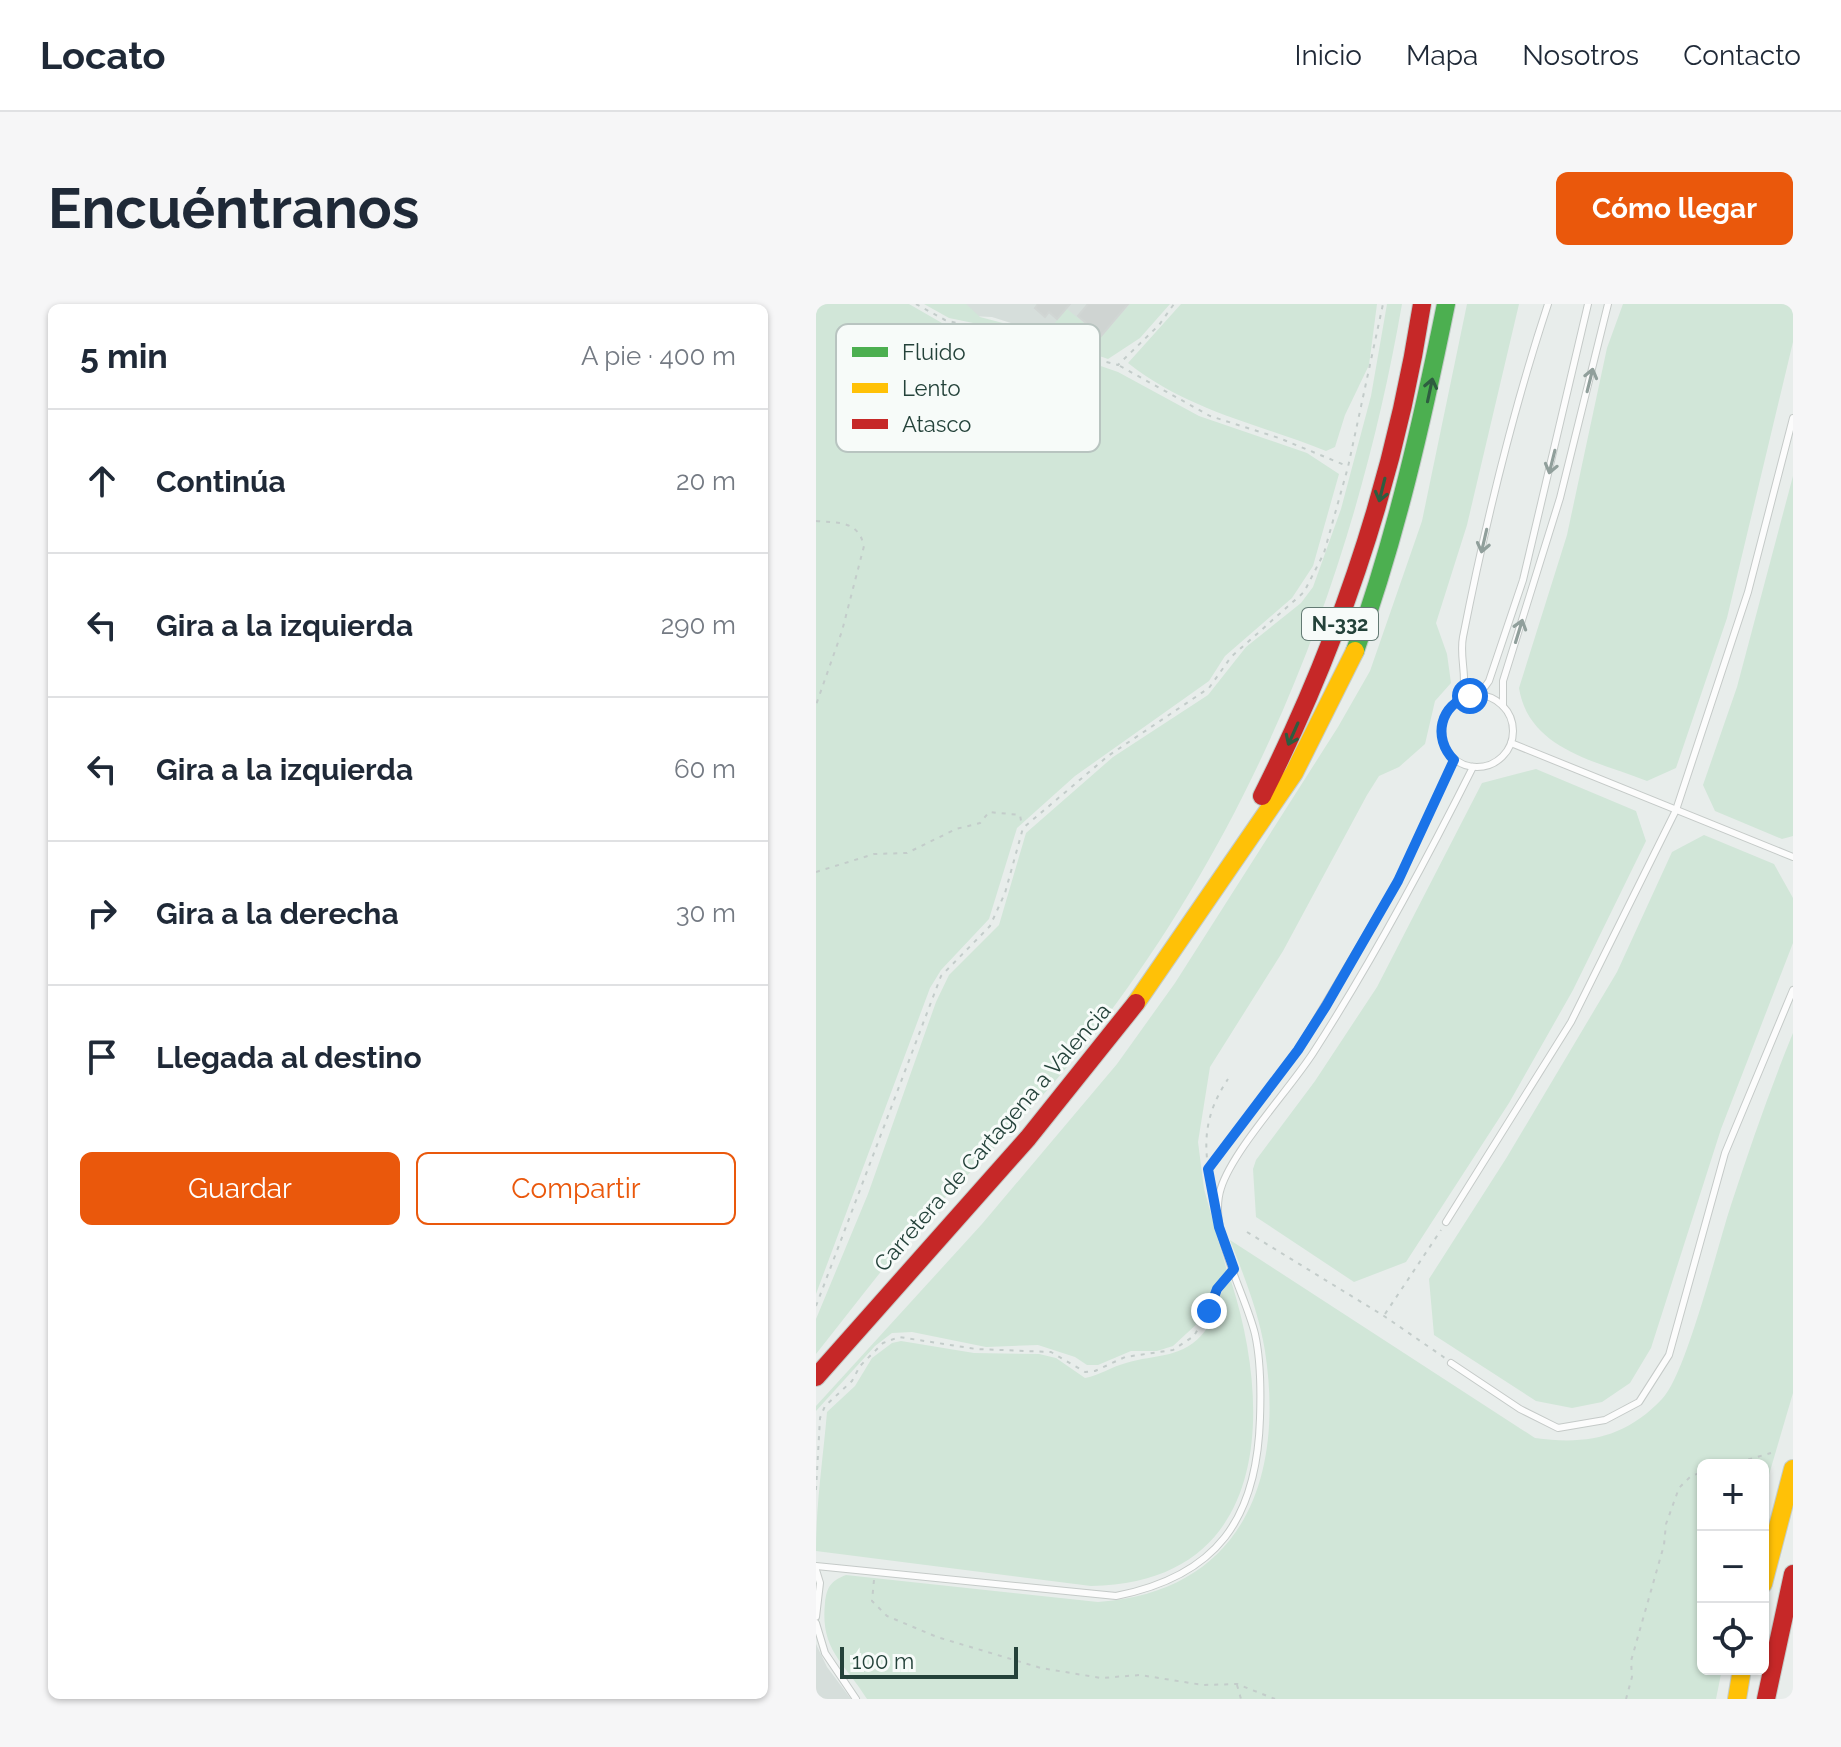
<!DOCTYPE html>
<html lang="es">
<head>
<meta charset="utf-8">
<style>
	:root { --surface:#fff; --page:#f6f6f7; --text:#1f2937; --muted:#747a83; --line:#e0e1e3; --accent:#ea580c }
	body { margin:0; font-family:Raleway,sans-serif; background:var(--page); color:var(--text) }
	.controls { position:absolute; right:24px; bottom:24px; display:grid; overflow:hidden; border-radius:12px; box-shadow:0 2px 6px #0004 }
	.controls button { width:72px; height:72px; display:grid; place-items:center; padding:0; border:0; border-bottom:2px solid var(--line); background:var(--surface); color:var(--text); font:40px sans-serif }
	.scale { position:absolute; left:24px; bottom:20px; width:178px; box-sizing:border-box; padding-left:8px; border:4px solid #24423a; border-top:0; font-size:22px; line-height:28px; white-space:nowrap; color:#24423a; -webkit-text-stroke:6px #f7fbf9; paint-order:stroke }
	.stop { position:absolute; width:24px; height:24px; margin:-18px; border:6px solid #1a73e8; border-radius:50%; background:#fff }
	.stop.end { background:#1a73e8; border-color:#fff; box-shadow:0 2px 8px #0008 }
	.list { margin:0; padding:0; list-style:none }
	h2 { display:flex; justify-content:space-between; align-items:center; height:104px; margin:0; padding:0 32px; font-size:34px }
	h2 small { font-size:26px; font-weight:400; color:var(--muted) }
	.list li { display:grid; grid-template-columns:52px 1fr auto; gap:24px; align-items:center; box-sizing:border-box; height:144px; padding:0 32px; border-top:2px solid var(--line) }
	.list b { display:block; font-size:30px; white-space:nowrap }
	.list em { font-size:26px; font-style:normal; color:var(--muted) }
	.actions { display:flex; gap:16px; padding:24px 32px }
	.actions a { flex:1; padding:18px 0; border:2px solid var(--accent); border-radius:12px; text-align:center; font-size:28px; color:var(--accent) }
	.actions .main { background:var(--accent); color:#fff }
	.icon { flex:none; width:44px; height:44px; fill:none; stroke:currentColor; stroke-width:2; stroke-linecap:round; stroke-linejoin:round }
	.map { position:relative; flex:none; width:977px; height:1395px; overflow:hidden; border-radius:12px }
	header { display:flex; align-items:center; gap:48px; box-sizing:border-box; height:112px; padding:0 40px; background:var(--surface); border-bottom:2px solid var(--line) }
	header strong { font-size:38px }
	nav { display:flex; gap:44px; margin-inline-start:auto; font-size:28px }
	.intro { display:flex; align-items:center; justify-content:space-between; box-sizing:border-box; height:192px; padding:0 48px }
	h1 { margin:0; font-size:56px }
	.button { padding:20px 36px; border-radius:12px; background:var(--accent); color:#fff; font-size:28px; font-weight:700 }
	main { display:flex; gap:48px; padding:0 48px }
	aside { flex:1; background:var(--surface); border-radius:12px; box-shadow:0 2px 6px #0004 }
	.map>svg:first-child { display:block }
	.built { fill:#d6dedb }
	.green { fill:#d1e6d8 }
	.building { fill:#cfd4d2; stroke:#d1d6d4; stroke-width:2 }
	.lines { fill:none; stroke-linecap:round; stroke-linejoin:round }
	.lane-casing { stroke:#c5cac8; stroke-width:8 }
	.fast-casing { stroke:#c3ccc9; stroke-width:20 }
	.slow-casing { stroke:#c3ccc9; stroke-width:20 }
	.jam-casing { stroke:#c3ccc9; stroke-width:20 }
	.path { stroke:#c3ccca; stroke-width:2; stroke-dasharray:4 6; stroke-linecap:butt }
	.lane { stroke:#fcfcfc; stroke-width:6 }
	.fast { stroke:#4caf50; stroke-width:18 }
	.slow { stroke:#ffc107; stroke-width:18 }
	.jam { stroke:#c62828; stroke-width:18 }
	.oneway { stroke:#909f9b }
	.oneway2 { stroke:#2e5d40 }
	.route { stroke:#1a73e8; stroke-width:10 }
	.labels { text-anchor:middle; stroke-width:6; stroke-linejoin:round; paint-order:stroke }
	.shield { fill:#f7fbf9; stroke:#637a73; stroke-width:2 }
	.shield-label { font-size:20px; font-weight:bold; fill:#24423a }
	.street-label { font-size:22px; fill:#24423a; stroke:#f7fbf9 }
	.key { fill:#f7fbf9; stroke:#b8c4c0; stroke-width:2 }
	.key-label { font-size:22px; fill:#24423a }
</style>
</head>
<body>
<header>
<strong>Locato</strong>
<nav><a>Inicio</a><a>Mapa</a><a>Nosotros</a><a>Contacto</a></nav>
</header>
<div class="intro"><h1>Encuéntranos</h1><a class="button">Cómo llegar</a></div>
<main>
<aside>
<h2>5 min<small>A pie · 400 m</small></h2>
<ul class="list">
<li><svg class="icon" aria-label="ahead" viewBox="0 0 24 24"><path d="M12 20V5M6 11l6-6 6 6"/></svg><div><b>Continúa</b></div><em>20 m</em></li>
<li><svg class="icon" aria-label="left" viewBox="0 0 24 24"><path d="M17 20v-9H6M10 6l-5 5 5 5"/></svg><div><b>Gira a la izquierda</b></div><em>290 m</em></li>
<li><svg class="icon" aria-label="left" viewBox="0 0 24 24"><path d="M17 20v-9H6M10 6l-5 5 5 5"/></svg><div><b>Gira a la izquierda</b></div><em>60 m</em></li>
<li><svg class="icon" aria-label="right" viewBox="0 0 24 24"><path d="M7 20v-9h11M14 6l5 5-5 5"/></svg><div><b>Gira a la derecha</b></div><em>30 m</em></li>
<li><svg class="icon" aria-label="arrive" viewBox="0 0 24 24"><path d="M6 21V4h12l-3 4 3 4H6"/></svg><div><b>Llegada al destino</b></div></li>
</ul>
<div class="actions"><a class="main">Guardar</a><a>Compartir</a></div>
</aside>
<div class="map">
<svg width="977" height="1395" viewBox="0 0 977 1395">
	<rect width="100%" height="100%" fill="#e8edeb"/>
	<g class="built">
		<path d="M 139,0 L 332,0 L 285,53 L 264,41 L 176,13 L 133,11 Z"/>
		<path d="M 0,1340 L 11,1363 L 35,1395 L 0,1395 Z"/>
	</g>
	<g class="green">
		<path d="M 0,0 L 93,0 L 126,19 L 276,59 L 302,68 L 383,112 L 491,149 L 523,170 L 497,262 L 476,294 L 409,352 L 393,377 L 259,472 L 201,524 L 173,615 L 125,666 L 114,684 L 0,990 Z"/>
		<path d="M 108,0 L 150,0 L 164,13 L 229,30 L 251,5 L 285,33 L 314,0 L 354,0 L 324,34 L 292,55 L 235,35 L 133,14 Z"/>
		<path d="M 365,0 L 561,0 L 553,61 L 529,111 L 519,143 L 510,147 C 440,119 373,107 312,59 Z"/>
		<path d="M 571,0 L 586,0 C 538,276 433,540 255,758 C 214,808 170,853 125,898 C 80,945 41,999 0,1050 L 0,1015 L 52,890 L 120,698 L 133,671 L 183,621 L 210,529 L 297,453 L 392,391 L 430,343 L 485,299 L 497,283 L 525,205 L 555,92 Z"/>
		<path d="M 651,0 L 703,0 L 651,221 L 620,319 L 631,350 L 635,379 L 619,397 L 609,440 L 583,463 L 563,472 L 551,491 L 467,647 L 394,763 L 382,838 L 388,885 L 411,967 L 402,977 L 384,1017 L 357,1042 L 341,1047 L 315,1047 L 282,1061 L 271,1061 L 259,1053 L 222,1041 L 170,1043 L 96,1028 L 76,1029 L 59,1042 L 0,1107 L 0,1159 L 0,1102 L 166,920 L 301,760 L 359,679 L 522,423 L 554,367 L 606,217 Z"/>
		<path d="M 807,0 L 977,0 L 977,38 L 911,314 L 860,464 L 831,477 C 781,457 713,446 703,384 L 751,231 L 791,44 Z"/>
		<path d="M 977,172 L 977,532 L 966,535 L 899,507 L 887,481 L 921,383 Z"/>
		<path d="M 720,465 L 820,507 L 830,537 L 757,686 L 693,799 L 590,958 L 538,978 L 440,913 L 437,865 L 440,856 L 499,777 L 561,683 L 666,479 Z"/>
		<path d="M 888,531 L 958,560 L 977,594 L 977,639 L 905,825 L 835,1044 L 814,1079 L 786,1098 L 756,1104 L 720,1097 L 618,1031 L 613,975 L 691,853 L 801,668 L 856,548 Z"/>
		<path d="M 977,729 L 977,1089 L 947,1191 L 947,1161 L 887,1161 L 887,1365 L 906,1365 L 900,1395 L 51,1395 C 28,1358 4,1346 9,1299 C 11,1282 15,1277 30,1271 L 282,1298 C 425,1288 469,1176 449,1047 C 443,1009 428,972 414,936 L 719,1134 C 770,1141 809,1134 846,1095 C 870,1071 902,940 915,901 C 934,843 954,785 977,729 Z"/>
		<path d="M 415,977 C 457,1108 454,1279 275,1282 L 0,1247 C 0,1200 7,1155 11,1108 L 39,1082 L 56,1054 L 76,1039 L 85,1037 L 158,1049 L 223,1050 L 240,1054 L 269,1074 C 284,1071 295,1063 310,1059 C 339,1050 368,1055 389,1027 C 400,1011 400,989 415,977 Z"/>
	</g>
	<g class="building">
		<path d="M 222,0 L 254,0 L 241,15 L 233,8 L 229,13 L 219,4 Z"/>
		<path d="M 272,0 L 312,0 L 285,32 L 262,12 Z"/>
	</g>
	<g class="lines">
		<defs>
			<g id="lane">
				<circle cx="661" cy="427" r="36"/>
				<path d="M 663,391 L 673,377 L 707,276 L 772,0"/>
				<path d="M 646,394 C 652,373 643,353 647,333 C 669,221 696,109 732,0"/>
				<path d="M 687,402 L 687,377 L 744,194 L 792,0"/>
				<path d="M 695,439 L 977,553"/>
				<path d="M 482,746 L 582,577 L 638,456"/>
				<path d="M 630,918 L 755,718 L 860,506 L 932,288 L 977,114"/>
				<path d="M 635,1059 L 704,1105 L 742,1124 L 789,1116 L 823,1098 L 853,1051 L 909,849 L 977,686"/>
				<path d="M 0,1262 L 300,1292 C 401,1272 441,1215 444,1114 C 445,1086 445,1057 439,1030 C 429,988 391,926 405,884 C 417,846 473,786 497,749 C 557,656 608,561 657,463"/>
				<path d="M 0,1266 L 4,1279 L 0,1313"/>
				<path d="M 0,1319 L 9,1349 L 40,1395"/>
			</g>
			<path id="fast" d="M 539,347 C 580,233 606,118 630,0"/>
			<g id="slow">
				<path d="M 320,699 L 478,469 L 539,347"/>
				<path d="M 947,1280 L 977,1165"/>
				<path d="M 921,1395 L 926,1365"/>
			</g>
			<g id="jam">
				<path d="M 446,492 C 525,335 579,174 606,0"/>
				<path d="M 0,1073 L 212,834 L 320,699"/>
				<path d="M 950,1395 L 977,1270"/>
			</g>
		</defs>
		<use href="#lane" class="lane-casing"/>
		<use href="#fast" class="fast-casing"/>
		<use href="#slow" class="slow-casing"/>
		<use href="#jam" class="jam-casing"/>
		<g class="path">
			<path d="M 100,0 L 129,16 L 302,61 L 343,21 L 358,0"/>
			<path d="M 304,62 L 394,112 L 463,134 L 531,162"/>
			<path d="M 0,217 C 22,219 42,216 48,242 L 26,327 L 0,401"/>
			<path d="M 0,568 L 58,550 L 91,549 L 140,525 L 164,519 L 173,508 L 204,511 L 206,522"/>
			<path d="M 392,865 L 475,755"/>
			<path d="M 396,883 C 386,841 388,811 412,775"/>
			<path d="M 431,928 L 568,1012 L 629,1054"/>
			<path d="M 0,1002 L 125,672 L 174,622 L 189,589 L 207,524 L 292,452 L 393,384 L 415,353 L 488,288 L 508,249 L 532,163 L 567,0"/>
			<path d="M 569,1010 L 625,926"/>
			<path d="M 913,1161 L 955,1149"/>
			<path d="M 0,1186 L 4,1114 L 9,1102 L 36,1077 L 44,1062 L 67,1039 L 83,1033 L 160,1045 L 235,1048 L 269,1068 L 279,1067 L 309,1053 L 357,1046 L 378,1032 L 410,975"/>
			<path d="M 58,1276 L 56,1297 L 71,1312 L 121,1333 L 225,1364 L 285,1374 L 324,1371 L 387,1381 L 421,1380 L 459,1395"/>
			<path d="M 421,1381 L 425,1395"/>
			<path d="M 810,1395 L 816,1373 L 815,1357 L 848,1241 L 850,1220 L 863,1184 L 875,1172 L 887,1168"/>
		</g>
		<use href="#lane" class="lane"/>
		<use href="#fast" class="fast"/>
		<use href="#slow" class="slow"/>
		<use href="#jam" class="jam"/>
	</g>
	<defs><path id="oneway-shaft" d="M-6 0H5M1.5-3L5.5 0L1.5 3" fill="none" stroke-width="1.6" stroke-linecap="round" stroke-linejoin="round" transform="scale(2)"/></defs>
	<g class="oneway">
		<use href="#oneway-shaft" transform="translate(774 76) rotate(-76)"/>
		<use href="#oneway-shaft" transform="translate(736 158) rotate(104)"/>
		<use href="#oneway-shaft" transform="translate(668 237) rotate(103)"/>
		<use href="#oneway-shaft" transform="translate(703 327) rotate(-73)"/>
	</g>
	<g class="oneway2">
		<use href="#oneway-shaft" transform="translate(614 86) rotate(-78)"/>
		<use href="#oneway-shaft" transform="translate(566 186) rotate(104)"/>
		<use href="#oneway-shaft" transform="translate(477 430) rotate(114)"/>
	</g>
	<g class="lines">
		<path class="route" d="M 393,1007 L 401,985 L 418,965 L 403,923 L 392,865 L 482,746 L 510,702 L 582,577 L 638,456 C 616,434 624,400 654,392"/>
	</g>
	<g class="labels">
		<rect class="shield" x="486" y="304" width="76" height="32" rx="6"/>
		<g class="shield-label">
			<text x="524" y="327">N-332</text>
		</g>
		<g class="street-label">
			<text transform="translate(176 833) rotate(-49)" y="8">Carretera de Cartagena a Valencia</text>
		</g>
	</g>
	<rect x="20" y="20" width="264" height="128" rx="12" class="key"/>
	<rect x="36" y="43" width="36" height="10" fill="#4caf50"/>
	<rect x="36" y="79" width="36" height="10" fill="#ffc107"/>
	<rect x="36" y="115" width="36" height="10" fill="#c62828"/>
	<g class="key-label">
		<text x="86" y="56">Fluido</text>
		<text x="86" y="92">Lento</text>
		<text x="86" y="128">Atasco</text>
	</g>
</svg>
<div class="controls">
<button>+</button>
<button>−</button>
<button><svg class="icon" aria-label="locate" viewBox="0 0 24 24"><circle cx="12" cy="12" r="6"/><path d="M12 2v4M12 18v4M2 12h4M18 12h4"/></svg></button>
</div>
<div class="scale">100 m</div>
<div class="stop" style="left:654px;top:392px"></div>
<div class="stop end" style="left:393px;top:1007px"></div>
</div>
</main>
</body>
</html>
